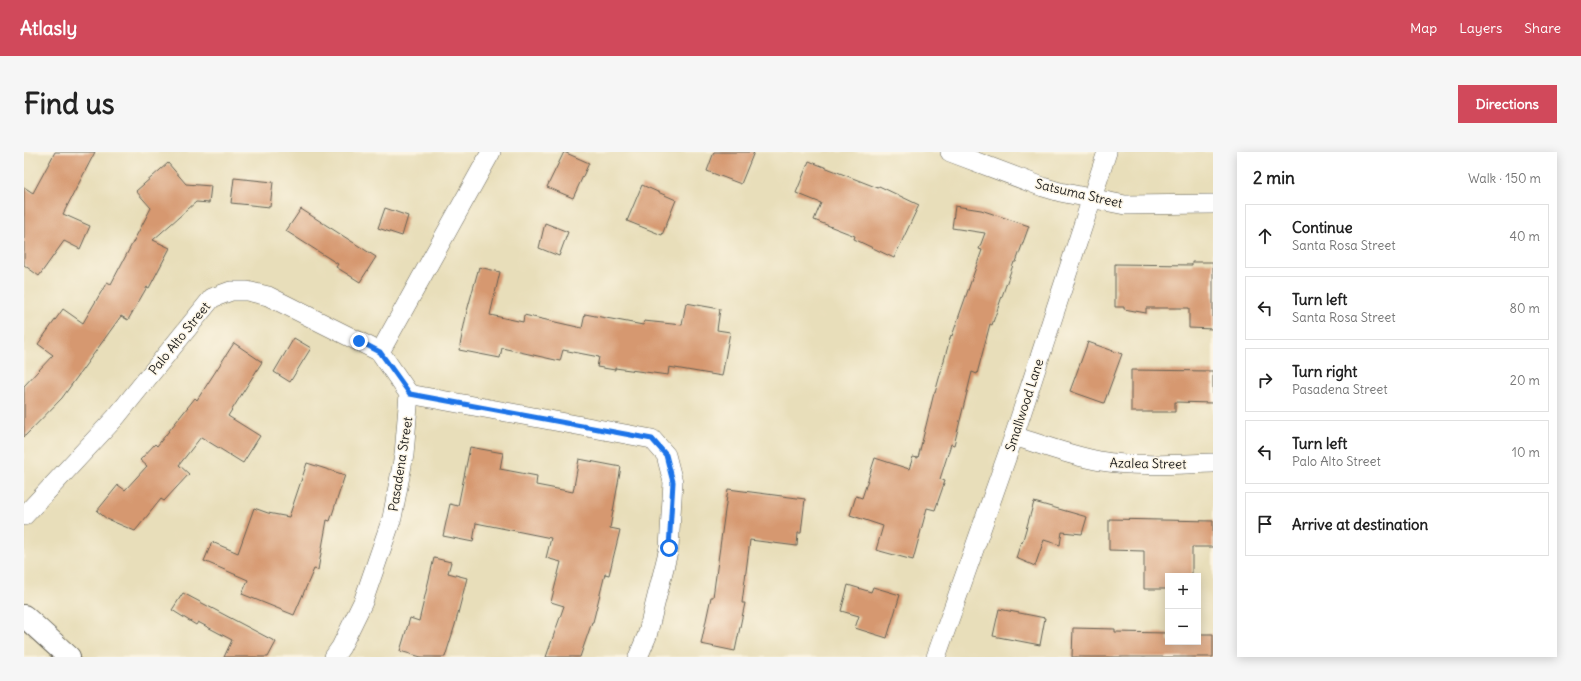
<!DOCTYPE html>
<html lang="en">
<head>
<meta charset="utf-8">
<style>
	:root { --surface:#fff; --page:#f6f6f6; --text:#222; --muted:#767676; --line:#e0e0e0; --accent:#d1495b }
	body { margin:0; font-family:Delius,sans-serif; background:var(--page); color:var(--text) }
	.controls { position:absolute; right:12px; bottom:12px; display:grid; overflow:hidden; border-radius:0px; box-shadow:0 2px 10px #0003 }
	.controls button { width:36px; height:36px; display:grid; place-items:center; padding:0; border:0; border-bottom:1px solid var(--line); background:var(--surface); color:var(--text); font:20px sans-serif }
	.stop { position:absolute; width:12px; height:12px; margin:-9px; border:3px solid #1a73e8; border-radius:50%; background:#fff }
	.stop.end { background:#1a73e8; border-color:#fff; box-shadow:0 1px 4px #0008 }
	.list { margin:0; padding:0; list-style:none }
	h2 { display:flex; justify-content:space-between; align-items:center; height:52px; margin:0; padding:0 16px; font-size:17px }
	h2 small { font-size:13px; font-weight:400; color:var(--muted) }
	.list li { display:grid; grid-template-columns:26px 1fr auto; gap:12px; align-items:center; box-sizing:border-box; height:64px; margin:0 8px 8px; padding:0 8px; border:1px solid var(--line); border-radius:0px }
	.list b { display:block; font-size:15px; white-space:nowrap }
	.list p { margin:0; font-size:13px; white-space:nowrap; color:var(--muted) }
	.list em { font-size:13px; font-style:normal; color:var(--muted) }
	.icon { flex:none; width:22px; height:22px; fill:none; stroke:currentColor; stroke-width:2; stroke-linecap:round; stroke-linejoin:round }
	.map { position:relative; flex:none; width:1189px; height:505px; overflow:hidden; border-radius:0px }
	header { display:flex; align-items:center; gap:24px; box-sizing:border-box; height:56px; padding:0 20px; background:var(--accent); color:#fff }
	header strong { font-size:19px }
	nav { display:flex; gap:22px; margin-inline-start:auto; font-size:14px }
	.intro { display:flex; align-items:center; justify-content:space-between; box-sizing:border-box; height:96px; padding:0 24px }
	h1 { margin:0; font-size:28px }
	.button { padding:10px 18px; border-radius:0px; background:var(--accent); color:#fff; font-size:14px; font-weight:700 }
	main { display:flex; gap:24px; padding:0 24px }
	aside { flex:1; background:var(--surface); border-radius:0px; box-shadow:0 2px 10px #0003 }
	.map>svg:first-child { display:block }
	.building { fill:#d69870 }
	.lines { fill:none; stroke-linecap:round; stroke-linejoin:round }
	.street-casing { stroke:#636053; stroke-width:20 }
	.secondary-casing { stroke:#636053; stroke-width:24 }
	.street { stroke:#fff; stroke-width:19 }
	.secondary { stroke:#fff; stroke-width:22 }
	.route { stroke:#1a73e8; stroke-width:5 }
	.labels { text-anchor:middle; stroke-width:3; stroke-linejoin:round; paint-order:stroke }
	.street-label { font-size:13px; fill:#1c1c1c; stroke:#fcf5e5 }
</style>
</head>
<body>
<header>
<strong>Atlasly</strong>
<nav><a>Map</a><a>Layers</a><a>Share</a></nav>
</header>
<div class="intro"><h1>Find us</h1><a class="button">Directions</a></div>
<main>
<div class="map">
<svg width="1189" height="505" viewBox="0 0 1189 505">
	<rect width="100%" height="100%" fill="#fcf5e5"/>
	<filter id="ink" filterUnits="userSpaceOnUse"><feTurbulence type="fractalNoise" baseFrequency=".025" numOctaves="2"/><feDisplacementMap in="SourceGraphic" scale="8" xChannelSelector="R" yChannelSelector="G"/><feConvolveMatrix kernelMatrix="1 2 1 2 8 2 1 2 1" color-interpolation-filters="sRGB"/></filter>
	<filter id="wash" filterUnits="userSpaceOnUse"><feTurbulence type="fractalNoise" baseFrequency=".012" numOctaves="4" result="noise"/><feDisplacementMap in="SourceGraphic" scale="16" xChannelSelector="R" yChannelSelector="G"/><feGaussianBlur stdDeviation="0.9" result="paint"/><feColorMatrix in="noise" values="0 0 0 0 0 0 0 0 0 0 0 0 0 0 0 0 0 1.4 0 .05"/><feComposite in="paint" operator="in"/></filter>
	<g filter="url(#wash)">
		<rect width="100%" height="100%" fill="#e8deba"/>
		<g id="blocks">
			<g class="building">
				<path d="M 31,0 L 71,0 L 39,62 L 66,74 L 56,97 L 40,89 L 15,124 L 0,113 L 0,35 L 9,41 Z"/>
				<path d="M 540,0 L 565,11 L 549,46 L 523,35 Z"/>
				<path d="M 690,0 L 730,0 L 717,32 L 683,19 Z"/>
				<path d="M 785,9 L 854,36 L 855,34 L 895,53 L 870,106 L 830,87 L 831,84 L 790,68 L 797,51 L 772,41 Z"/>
				<path d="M 144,11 L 162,32 L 187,34 L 185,51 L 172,50 L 129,88 L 146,96 L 125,136 L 123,135 L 104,168 L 97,164 L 38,246 L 0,285 L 0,234 L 29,203 L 14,192 L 39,157 L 59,171 L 83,130 L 87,132 L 127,56 L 112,39 Z"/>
				<path d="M 210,26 L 249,30 L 246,55 L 207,51 Z"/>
				<path d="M 618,33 L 652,48 L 638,83 L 603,69 Z"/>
				<path d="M 931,54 L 957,58 L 1005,74 L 992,110 L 990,110 L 968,173 L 966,172 L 953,222 L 948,220 L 930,293 L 927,292 L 916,327 L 921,329 L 911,358 L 903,356 L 889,408 L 852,398 L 859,374 L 826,363 L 832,344 L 838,346 L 851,306 L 885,317 L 889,305 L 894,306 L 910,241 L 911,241 L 927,183 L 928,184 L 958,98 L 955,97 L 961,81 L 928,76 Z"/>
				<path d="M 361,56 L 384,64 L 378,84 L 354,76 Z"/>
				<path d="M 277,57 L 352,105 L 336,130 L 312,115 L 314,112 L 262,79 Z"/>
				<path d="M 521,71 L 544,80 L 535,104 L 515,96 Z"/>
				<path d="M 1168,110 L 1189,110 L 1189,177 L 1165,176 L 1165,156 L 1122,156 L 1122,161 L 1100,157 L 1100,155 L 1091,155 L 1091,112 L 1168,113 Z"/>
				<path d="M 455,115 L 476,120 L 466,163 L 499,170 L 500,163 L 558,176 L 561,162 L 619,173 L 620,169 L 658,173 L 662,151 L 696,157 L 693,178 L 706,180 L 698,224 L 645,215 L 644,223 L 591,216 L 591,218 L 573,215 L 575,205 L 539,198 L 536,209 L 478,196 L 476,206 L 435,198 L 443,159 Z"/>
				<path d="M 270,186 L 287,196 L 266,230 L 250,220 Z"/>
				<path d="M 1064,190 L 1098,202 L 1080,251 L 1046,239 Z"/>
				<path d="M 210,191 L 238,210 L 204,264 L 236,284 L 219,311 L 177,285 L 155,313 L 165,322 L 140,349 L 137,347 L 111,379 L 83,367 L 73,359 L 94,333 L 101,338 L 123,314 L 116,308 L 131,292 L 133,294 L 171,246 L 173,248 Z"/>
				<path d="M 1107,218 L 1189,219 L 1189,251 L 1151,250 L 1151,260 L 1107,260 Z"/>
				<path d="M 446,295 L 479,301 L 476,317 L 513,324 L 512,333 L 549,340 L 555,307 L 597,315 L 586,376 L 596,378 L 585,423 L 581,422 L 569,470 L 568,470 L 556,505 L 522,505 L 540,454 L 527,450 L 537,410 L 522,406 L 527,386 L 452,371 L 449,390 L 419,384 L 426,352 L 434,354 Z"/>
				<path d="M 283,311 L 321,323 L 306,369 L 303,368 L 294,418 L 290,417 L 270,463 L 218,442 L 224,428 L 180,409 L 188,390 L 214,401 L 230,356 L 244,361 L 265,365 Z"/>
				<path d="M 704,337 L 781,347 L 777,381 L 774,381 L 773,394 L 726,388 L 718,451 L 721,451 L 711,499 L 677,492 L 687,445 L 689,445 Z"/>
				<path d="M 1010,350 L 1063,365 L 1058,382 L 1038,380 L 1036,393 L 1020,388 L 1011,414 L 992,406 L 997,390 L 998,391 Z"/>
				<path d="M 1085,367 L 1189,369 L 1189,395 L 1168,395 L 1168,424 L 1144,424 L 1144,437 L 1120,437 L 1120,399 L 1085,398 Z"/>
				<path d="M 410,406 L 427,410 L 424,421 L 443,426 L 431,473 L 421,505 L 397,505 L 376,499 L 386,466 L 395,469 Z"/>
				<path d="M 824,433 L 847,440 L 849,435 L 876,443 L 863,486 L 831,476 L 835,464 L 817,459 Z"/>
				<path d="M 159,441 L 252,490 L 244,505 L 200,505 L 208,488 L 174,470 L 172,473 L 148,458 Z"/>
				<path d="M 975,457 L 1021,466 L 1016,493 L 969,484 Z"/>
				<path d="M 1049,476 L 1091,477 L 1091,480 L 1144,481 L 1144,490 L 1174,490 L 1174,482 L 1189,482 L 1189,505 L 1048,505 Z"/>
			</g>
		</g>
	</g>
	<g filter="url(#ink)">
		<use href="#blocks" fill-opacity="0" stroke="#636053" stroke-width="1"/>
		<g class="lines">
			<defs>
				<g id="street">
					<path d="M 926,0 L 1019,35 L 1036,40 L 1101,53 L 1189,52"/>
					<path d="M 356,200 L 467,0"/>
					<path d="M 385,242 L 628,287 L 642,303 L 649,330 L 645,396 L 623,484 L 614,505"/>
					<path d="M 990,284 C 1018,293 1047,304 1076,309 C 1113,315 1152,312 1189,311"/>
					<path d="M 0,364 L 92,265 L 188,146 L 207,139 L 223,139 L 244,144 L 356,200 L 385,242 L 380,303 L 368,366 L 339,450 L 317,495 L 310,505"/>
					<path d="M 912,505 L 990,284 L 1083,0"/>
				</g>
				<path id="secondary" d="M 0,464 L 45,505"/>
			</defs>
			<use href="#street" class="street-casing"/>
			<use href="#secondary" class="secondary-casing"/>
			<use href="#street" class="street"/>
			<use href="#secondary" class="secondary"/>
		</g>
	</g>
	<g class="lines" filter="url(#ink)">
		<path class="route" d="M 335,189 L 356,200 L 386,242 L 628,287 L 642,303 L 649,330 L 645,396"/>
	</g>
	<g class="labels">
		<g class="street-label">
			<text transform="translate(1055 41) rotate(13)" y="5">Satsuma Street</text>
			<text transform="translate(155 186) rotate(-51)" y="5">Palo Alto Street</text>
			<text transform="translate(1000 253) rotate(-72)" y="5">Smallwood Lane</text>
			<text transform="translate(1124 311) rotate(1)" y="5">Azalea Street</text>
			<text transform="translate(376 312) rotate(-81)" y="5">Pasadena Street</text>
		</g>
	</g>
</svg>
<div class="controls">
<button>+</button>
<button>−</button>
</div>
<div class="stop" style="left:645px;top:396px"></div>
<div class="stop end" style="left:335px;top:189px"></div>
</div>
<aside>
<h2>2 min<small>Walk · 150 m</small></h2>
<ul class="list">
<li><svg class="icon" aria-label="ahead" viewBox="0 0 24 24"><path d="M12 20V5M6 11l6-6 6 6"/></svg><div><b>Continue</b><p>Santa Rosa Street</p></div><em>40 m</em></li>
<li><svg class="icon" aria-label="left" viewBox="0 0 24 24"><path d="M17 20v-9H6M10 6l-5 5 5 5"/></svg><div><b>Turn left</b><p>Santa Rosa Street</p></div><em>80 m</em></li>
<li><svg class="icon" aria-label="right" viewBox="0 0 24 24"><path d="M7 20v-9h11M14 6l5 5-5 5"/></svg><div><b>Turn right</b><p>Pasadena Street</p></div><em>20 m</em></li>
<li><svg class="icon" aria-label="left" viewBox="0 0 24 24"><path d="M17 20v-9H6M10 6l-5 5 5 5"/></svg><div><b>Turn left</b><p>Palo Alto Street</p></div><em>10 m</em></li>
<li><svg class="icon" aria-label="arrive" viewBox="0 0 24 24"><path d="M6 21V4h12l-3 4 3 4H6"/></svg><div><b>Arrive at destination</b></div></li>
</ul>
</aside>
</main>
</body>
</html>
